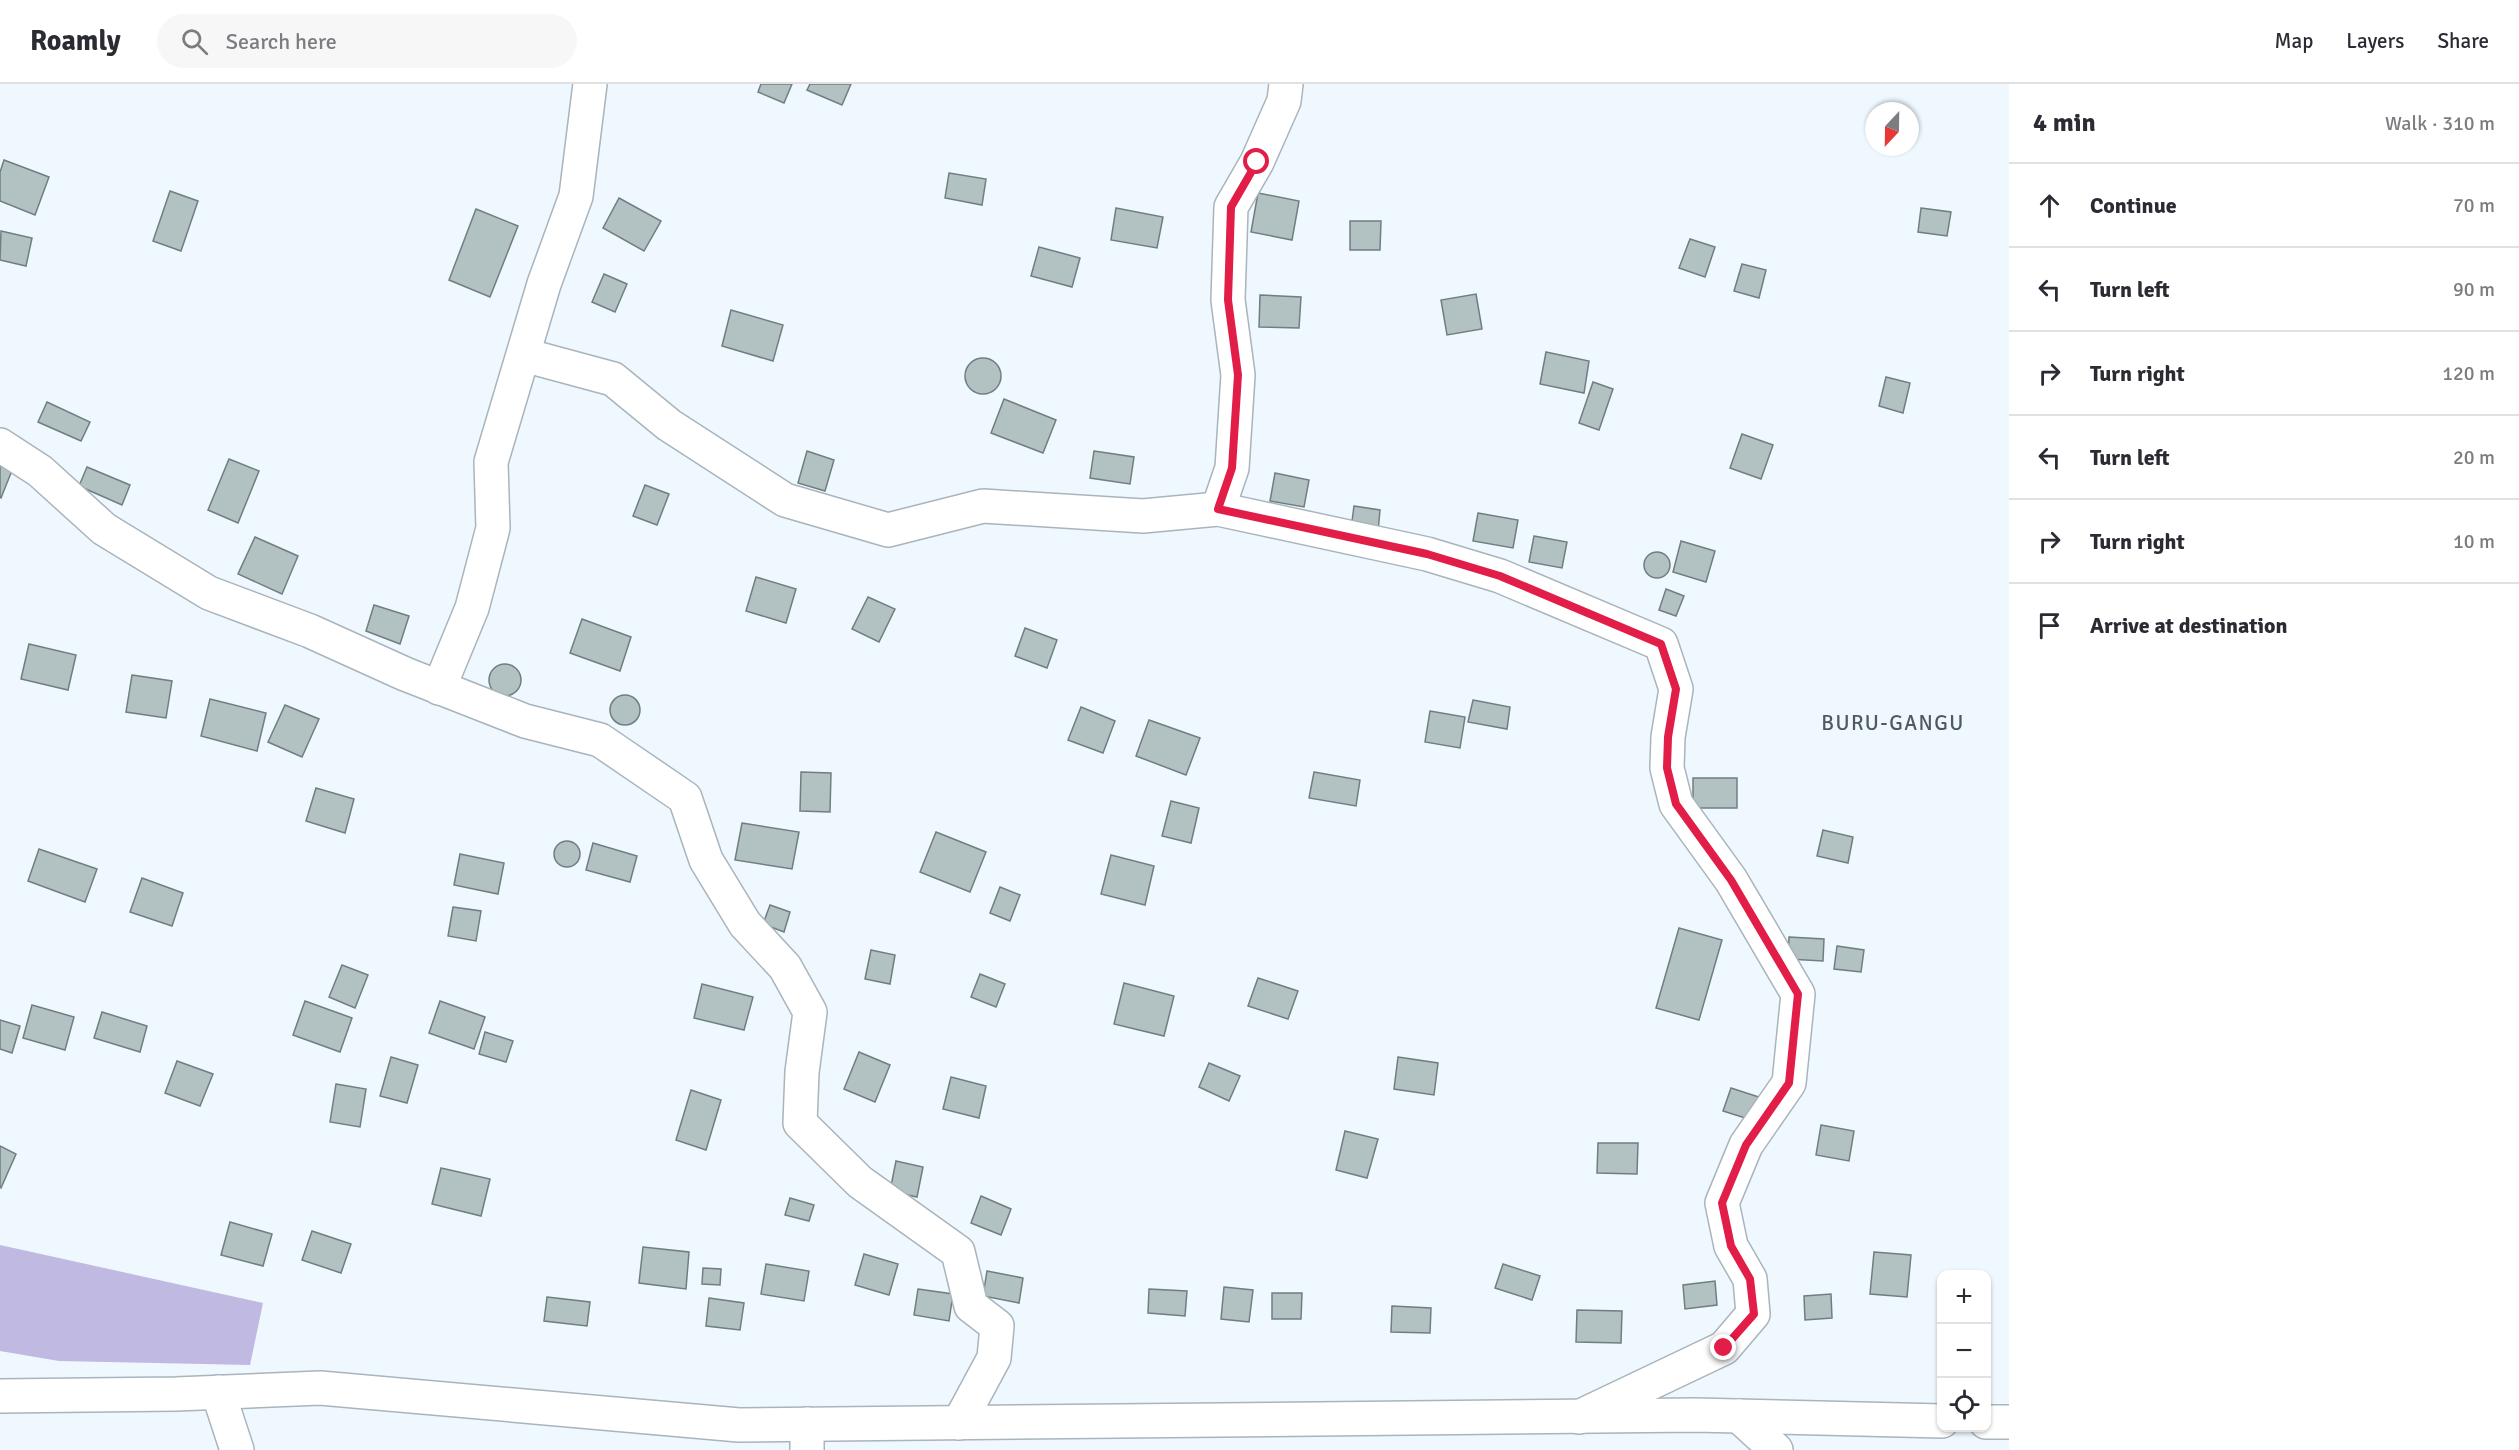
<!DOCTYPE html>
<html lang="en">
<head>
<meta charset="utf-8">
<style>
	:root { --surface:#fff; --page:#f7f7f7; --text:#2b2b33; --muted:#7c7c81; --line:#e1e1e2 }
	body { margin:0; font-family:Signika,sans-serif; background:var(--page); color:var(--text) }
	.controls { position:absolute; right:18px; bottom:18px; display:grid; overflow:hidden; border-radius:12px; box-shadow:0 2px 4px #0004 }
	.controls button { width:54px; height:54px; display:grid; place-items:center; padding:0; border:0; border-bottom:2px solid var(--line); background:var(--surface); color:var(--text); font:30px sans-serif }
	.compass { position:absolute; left:1865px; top:18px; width:54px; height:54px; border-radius:50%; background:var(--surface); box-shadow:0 2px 4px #0004; rotate:202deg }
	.stop { position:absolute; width:18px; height:18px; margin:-14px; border:4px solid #e11d48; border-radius:50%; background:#fff }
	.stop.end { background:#e11d48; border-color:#fff; box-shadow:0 2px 6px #0008 }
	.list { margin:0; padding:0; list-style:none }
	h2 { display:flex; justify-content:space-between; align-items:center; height:78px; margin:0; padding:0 24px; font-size:26px }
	h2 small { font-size:20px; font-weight:400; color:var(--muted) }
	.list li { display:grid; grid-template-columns:39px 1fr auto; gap:18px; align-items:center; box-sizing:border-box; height:84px; padding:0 24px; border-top:2px solid var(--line) }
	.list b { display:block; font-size:22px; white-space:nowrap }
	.list em { font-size:20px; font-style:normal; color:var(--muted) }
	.icon { flex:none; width:33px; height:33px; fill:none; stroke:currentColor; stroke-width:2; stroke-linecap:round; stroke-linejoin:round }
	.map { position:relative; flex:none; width:2009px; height:1366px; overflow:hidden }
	header { display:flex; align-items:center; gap:36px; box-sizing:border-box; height:84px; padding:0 30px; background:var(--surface); border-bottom:2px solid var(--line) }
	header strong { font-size:28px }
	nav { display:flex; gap:33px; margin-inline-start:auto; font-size:21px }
	.search { width:420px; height:54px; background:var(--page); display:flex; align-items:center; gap:15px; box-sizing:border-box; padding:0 21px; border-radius:33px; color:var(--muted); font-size:22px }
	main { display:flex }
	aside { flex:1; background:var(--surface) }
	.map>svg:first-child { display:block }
	.forest { fill:#c0b9e1 }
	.building { fill:#b2c1c2; stroke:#717e80; stroke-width:1.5 }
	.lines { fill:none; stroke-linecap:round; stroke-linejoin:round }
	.street-casing { stroke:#a9b4bb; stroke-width:36 }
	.secondary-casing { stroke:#a9b4bb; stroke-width:36 }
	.street { stroke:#fff; stroke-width:33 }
	.secondary { stroke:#fff; stroke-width:33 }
	.route { stroke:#e11d48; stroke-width:8 }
	.labels { text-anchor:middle; stroke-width:4.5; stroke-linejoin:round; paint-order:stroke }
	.quarter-label { font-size:21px; letter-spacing:1.5px; fill:#4f595f; stroke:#eef8fe }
</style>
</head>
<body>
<header>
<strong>Roamly</strong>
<div class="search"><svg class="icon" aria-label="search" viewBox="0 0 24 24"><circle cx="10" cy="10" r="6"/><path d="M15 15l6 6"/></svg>Search here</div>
<nav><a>Map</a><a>Layers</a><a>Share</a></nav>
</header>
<main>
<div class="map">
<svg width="2009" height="1366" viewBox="0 0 2009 1366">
	<rect width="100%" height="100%" fill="#eef8fe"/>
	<path class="forest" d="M 0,1161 L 263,1219 L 250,1281 L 59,1277 L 0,1267 Z"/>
	<g class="building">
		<path d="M 761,0 L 792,0 L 784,19 L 758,8 Z"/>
		<path d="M 810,0 L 851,0 L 842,21 L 807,6 Z"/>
		<path d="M 4,76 L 49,93 L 35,131 L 0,117 L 0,88 Z"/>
		<path d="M 949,89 L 986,95 L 982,121 L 945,114 Z"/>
		<path d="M 170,107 L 198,117 L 181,167 L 153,157 Z"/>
		<path d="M 1258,109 L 1299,117 L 1292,156 L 1251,148 Z"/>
		<path d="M 619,114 L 661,137 L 644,167 L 603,144 Z"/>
		<path d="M 1116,124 L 1163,133 L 1157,164 L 1111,156 Z"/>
		<path d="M 1921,124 L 1951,128 L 1947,152 L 1918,148 Z"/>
		<path d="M 476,125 L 518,142 L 490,213 L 449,196 Z"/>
		<path d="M 1350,137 L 1381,137 L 1380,166 L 1350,166 Z"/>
		<path d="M 1,147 L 32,154 L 26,182 L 0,176 Z"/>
		<path d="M 1690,155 L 1715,163 L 1705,193 L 1679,184 Z"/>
		<path d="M 1039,163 L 1080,174 L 1072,203 L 1031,192 Z"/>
		<path d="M 1742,180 L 1766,186 L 1759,214 L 1734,207 Z"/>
		<path d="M 604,190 L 627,200 L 615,228 L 592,218 Z"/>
		<path d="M 1476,210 L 1482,245 L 1447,251 L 1441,216 Z"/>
		<path d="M 1260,211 L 1301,213 L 1299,244 L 1259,243 Z"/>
		<path d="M 731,226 L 783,241 L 773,277 L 722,262 Z"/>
		<path d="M 1546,268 L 1589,277 L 1584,309 L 1540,300 Z"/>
		<circle cx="983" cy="292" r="18"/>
		<path d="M 1886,293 L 1910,299 L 1903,329 L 1879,322 Z"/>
		<path d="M 1593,298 L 1613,305 L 1599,346 L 1579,339 Z"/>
		<path d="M 1004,315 L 1056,336 L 1043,369 L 991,349 Z"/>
		<path d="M 47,318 L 90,338 L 81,357 L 38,338 Z"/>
		<path d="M 1742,350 L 1773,361 L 1761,395 L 1730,384 Z"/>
		<path d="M 807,367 L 834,376 L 825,407 L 798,399 Z"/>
		<path d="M 1094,367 L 1134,373 L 1130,400 L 1090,394 Z"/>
		<path d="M 0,373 L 15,379 L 1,414 L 0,413 Z"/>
		<path d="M 229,375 L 259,387 L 238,439 L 208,426 Z"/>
		<path d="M 87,383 L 130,401 L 122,421 L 79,402 Z"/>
		<path d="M 1275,389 L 1309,396 L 1304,423 L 1270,417 Z"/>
		<path d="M 645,401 L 669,410 L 657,441 L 633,432 Z"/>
		<path d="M 1354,422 L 1380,426 L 1378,448 L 1351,445 Z"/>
		<path d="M 1478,429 L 1518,436 L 1513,464 L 1473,457 Z"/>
		<path d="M 1534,452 L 1567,458 L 1562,484 L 1529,478 Z"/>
		<path d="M 255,453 L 298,472 L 282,510 L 238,490 Z"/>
		<path d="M 1681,457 L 1715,467 L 1706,498 L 1673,488 Z"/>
		<circle cx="1657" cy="481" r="13"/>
		<path d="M 756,493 L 796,505 L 786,539 L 746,527 Z"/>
		<path d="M 1666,505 L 1684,512 L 1676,532 L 1659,526 Z"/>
		<path d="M 868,513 L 895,525 L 879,558 L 852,545 Z"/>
		<path d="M 374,521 L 409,532 L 400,560 L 366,547 Z"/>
		<path d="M 582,535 L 631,553 L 620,587 L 570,569 Z"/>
		<path d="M 1025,544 L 1057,556 L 1047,584 L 1015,572 Z"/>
		<path d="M 29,560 L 76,571 L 68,606 L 21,595 Z"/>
		<circle cx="505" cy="596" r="16"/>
		<path d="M 132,591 L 172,597 L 166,634 L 126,628 Z"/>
		<circle cx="625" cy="626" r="15"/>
		<path d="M 210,615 L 266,629 L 257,667 L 201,652 Z"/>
		<path d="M 1473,616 L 1510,623 L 1507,645 L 1468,638 Z"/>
		<path d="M 285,621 L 319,635 L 302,673 L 268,658 Z"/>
		<path d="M 1081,623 L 1115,637 L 1103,669 L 1068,656 Z"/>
		<path d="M 1430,627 L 1465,633 L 1460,664 L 1425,658 Z"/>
		<path d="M 1149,636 L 1200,654 L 1186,691 L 1136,672 Z"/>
		<path d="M 801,688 L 831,689 L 830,728 L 800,727 Z"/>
		<path d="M 1314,688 L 1360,696 L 1356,722 L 1309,714 Z"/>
		<rect x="1693" y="694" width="44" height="30"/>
		<path d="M 316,704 L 354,715 L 345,749 L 306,737 Z"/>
		<path d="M 1171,717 L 1199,724 L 1191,759 L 1162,752 Z"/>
		<path d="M 742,739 L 799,748 L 792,785 L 735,776 Z"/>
		<path d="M 1823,746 L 1853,753 L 1848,779 L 1817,772 Z"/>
		<path d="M 936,748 L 986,768 L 970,808 L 920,788 Z"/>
		<circle cx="567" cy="770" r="13"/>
		<path d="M 593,759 L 637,772 L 630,798 L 586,786 Z"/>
		<path d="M 39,765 L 97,785 L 85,818 L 28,797 Z"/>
		<path d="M 460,770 L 504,779 L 498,810 L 454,801 Z"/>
		<path d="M 1111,771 L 1154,782 L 1145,821 L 1101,810 Z"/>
		<path d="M 142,794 L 183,809 L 172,842 L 130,828 Z"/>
		<path d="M 1000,803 L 1020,811 L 1010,837 L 990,829 Z"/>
		<path d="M 770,821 L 790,828 L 784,848 L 763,840 Z"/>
		<path d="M 453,823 L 481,827 L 476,857 L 448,852 Z"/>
		<path d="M 1679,844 L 1722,856 L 1699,936 L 1656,924 Z"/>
		<path d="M 1789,853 L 1824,855 L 1823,877 L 1788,875 Z"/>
		<path d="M 1837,862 L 1864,866 L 1861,888 L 1834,885 Z"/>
		<path d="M 871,866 L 895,871 L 890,900 L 865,895 Z"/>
		<path d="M 342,881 L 368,891 L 355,924 L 329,913 Z"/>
		<path d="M 980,890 L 1005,900 L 996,923 L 971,913 Z"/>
		<path d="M 1258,894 L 1298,907 L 1288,935 L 1248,922 Z"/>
		<path d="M 1124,899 L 1174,912 L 1164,952 L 1114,940 Z"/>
		<path d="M 702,900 L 753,913 L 744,946 L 694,934 Z"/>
		<path d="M 305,917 L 352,934 L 340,968 L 293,951 Z"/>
		<path d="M 440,917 L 485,933 L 474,965 L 429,949 Z"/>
		<path d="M 32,921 L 74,933 L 65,966 L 23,954 Z"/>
		<path d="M 102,928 L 147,942 L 140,968 L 94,954 Z"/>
		<path d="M 0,936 L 20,942 L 12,969 L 0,965 Z"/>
		<path d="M 485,948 L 513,957 L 506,978 L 479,970 Z"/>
		<path d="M 859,968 L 890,981 L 875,1018 L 844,1005 Z"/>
		<path d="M 391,973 L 418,981 L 407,1019 L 380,1012 Z"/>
		<path d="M 1398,973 L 1438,979 L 1434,1011 L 1394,1005 Z"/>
		<path d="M 177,977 L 213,990 L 200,1022 L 165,1009 Z"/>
		<path d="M 1209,979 L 1240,992 L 1229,1017 L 1199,1003 Z"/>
		<path d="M 951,993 L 986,1002 L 979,1034 L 943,1025 Z"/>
		<path d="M 336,1000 L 366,1005 L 360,1043 L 330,1038 Z"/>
		<path d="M 1731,1004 L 1765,1015 L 1758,1038 L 1723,1027 Z"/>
		<path d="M 691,1006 L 721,1016 L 706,1066 L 676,1056 Z"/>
		<path d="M 1821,1041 L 1854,1047 L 1849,1077 L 1816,1071 Z"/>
		<path d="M 1345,1047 L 1378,1055 L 1367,1094 L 1336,1086 Z"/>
		<path d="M 1598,1059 L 1638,1059 L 1637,1090 L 1597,1089 Z"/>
		<path d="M 0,1062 L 16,1070 L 1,1104 L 0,1103 Z"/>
		<path d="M 896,1077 L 923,1083 L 917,1113 L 890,1107 Z"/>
		<path d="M 441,1084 L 490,1095 L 481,1132 L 432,1120 Z"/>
		<path d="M 981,1112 L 1011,1125 L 1001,1151 L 971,1139 Z"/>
		<path d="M 790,1114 L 814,1121 L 809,1137 L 785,1131 Z"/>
		<path d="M 230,1138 L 272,1150 L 263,1182 L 221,1171 Z"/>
		<path d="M 312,1147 L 351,1160 L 341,1189 L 302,1176 Z"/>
		<path d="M 643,1163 L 689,1168 L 686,1205 L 639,1199 Z"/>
		<path d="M 1874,1168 L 1911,1171 L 1907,1213 L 1870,1210 Z"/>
		<path d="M 864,1170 L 898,1180 L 889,1211 L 855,1201 Z"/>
		<path d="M 766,1180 L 809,1187 L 804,1217 L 761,1210 Z"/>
		<path d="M 1503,1180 L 1540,1192 L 1532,1216 L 1495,1204 Z"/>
		<path d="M 703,1184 L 721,1185 L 720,1201 L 702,1200 Z"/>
		<path d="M 987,1187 L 1023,1194 L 1019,1219 L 983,1212 Z"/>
		<path d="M 1715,1197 L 1717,1221 L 1685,1225 L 1683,1201 Z"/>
		<path d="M 1224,1203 L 1253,1206 L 1249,1238 L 1221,1235 Z"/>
		<path d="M 918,1205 L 953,1210 L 949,1237 L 914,1231 Z"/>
		<path d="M 1149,1205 L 1187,1207 L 1185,1232 L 1148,1229 Z"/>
		<path d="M 1272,1209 L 1302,1209 L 1301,1235 L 1272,1235 Z"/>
		<path d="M 1831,1210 L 1832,1234 L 1805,1236 L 1804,1212 Z"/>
		<path d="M 547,1213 L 590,1218 L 587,1242 L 544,1237 Z"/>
		<path d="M 709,1214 L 744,1219 L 740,1246 L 706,1242 Z"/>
		<path d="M 1392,1222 L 1431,1224 L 1430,1249 L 1391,1248 Z"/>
		<path d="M 1577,1226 L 1622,1227 L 1621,1259 L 1576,1258 Z"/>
	</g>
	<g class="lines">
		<defs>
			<g id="street">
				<path d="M 524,271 L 613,295 L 669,341 L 785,416 L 888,446 L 983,422 L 1143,432 L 1218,425 L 1427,470 L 1500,492 L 1661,560 L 1676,605 L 1668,653 L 1667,684 L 1676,720 L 1731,796 L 1798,910 L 1789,999 L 1746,1061 L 1722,1119 L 1731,1162 L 1750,1195 L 1753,1230 L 1724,1264 L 1579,1333"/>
				<path d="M 0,361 L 40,387 L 104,445 L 209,509 L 310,547 L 405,590 L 525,637 L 600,656 L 685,714 L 706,776 L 745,840 L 785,883 L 810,928 L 802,988 L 800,1039 L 860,1098 L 958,1168 L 971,1222 L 997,1242 L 994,1274 L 959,1339"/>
				<path d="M 1218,425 L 1232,384 L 1238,291 L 1228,216 L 1231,123 L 1257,78 L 1284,17 L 1286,0"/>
				<path d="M 439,604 L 472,524 L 493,444 L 491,378 L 544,200 L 576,112 L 590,0"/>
				<path d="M 218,1308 L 237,1366"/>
				<path d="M 1739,1332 L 1776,1366"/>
				<path d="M 807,1366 L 807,1340"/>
			</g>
			<g id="secondary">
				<path d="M 0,1312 L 176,1310 L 320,1304 L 739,1341 L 1695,1331 L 1942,1337"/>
				<path d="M 1986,1338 L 2009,1338"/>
			</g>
		</defs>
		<use href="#street" class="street-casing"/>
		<use href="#secondary" class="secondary-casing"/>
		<use href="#street" class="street"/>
		<use href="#secondary" class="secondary"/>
	</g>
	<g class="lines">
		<path class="route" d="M 1257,78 L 1231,123 L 1228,216 L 1238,291 L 1232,384 L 1218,425 L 1427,470 L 1500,492 L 1661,560 L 1676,605 L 1668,653 L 1667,684 L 1676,720 L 1731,796 L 1798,910 L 1789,999 L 1746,1061 L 1722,1119 L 1731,1162 L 1750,1195 L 1754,1230 L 1724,1264"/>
	</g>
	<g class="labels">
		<g class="quarter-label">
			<text x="1893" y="646">BURU-GANGU</text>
		</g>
	</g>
</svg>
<div class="controls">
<button>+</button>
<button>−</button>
<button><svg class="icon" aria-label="locate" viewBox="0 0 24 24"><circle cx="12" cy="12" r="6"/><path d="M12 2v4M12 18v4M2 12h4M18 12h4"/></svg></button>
</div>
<svg class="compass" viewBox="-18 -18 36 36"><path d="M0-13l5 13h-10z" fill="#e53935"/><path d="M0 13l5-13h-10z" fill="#7c7c81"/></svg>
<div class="stop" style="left:1257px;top:78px"></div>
<div class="stop end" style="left:1724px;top:1264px"></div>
</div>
<aside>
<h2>4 min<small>Walk · 310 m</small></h2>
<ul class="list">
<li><svg class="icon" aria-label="ahead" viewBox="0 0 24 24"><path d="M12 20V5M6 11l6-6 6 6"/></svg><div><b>Continue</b></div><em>70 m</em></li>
<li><svg class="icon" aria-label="left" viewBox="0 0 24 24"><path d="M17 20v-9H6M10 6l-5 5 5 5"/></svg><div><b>Turn left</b></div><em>90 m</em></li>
<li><svg class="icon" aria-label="right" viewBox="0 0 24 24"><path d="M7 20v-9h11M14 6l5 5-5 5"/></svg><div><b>Turn right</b></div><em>120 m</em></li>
<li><svg class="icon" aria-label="left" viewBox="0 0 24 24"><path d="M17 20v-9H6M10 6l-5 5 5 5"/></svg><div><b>Turn left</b></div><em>20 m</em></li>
<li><svg class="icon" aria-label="right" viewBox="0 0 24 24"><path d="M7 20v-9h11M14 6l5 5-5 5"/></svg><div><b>Turn right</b></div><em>10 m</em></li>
<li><svg class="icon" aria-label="arrive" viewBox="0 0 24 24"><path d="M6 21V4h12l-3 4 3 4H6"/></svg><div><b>Arrive at destination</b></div></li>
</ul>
</aside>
</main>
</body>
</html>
